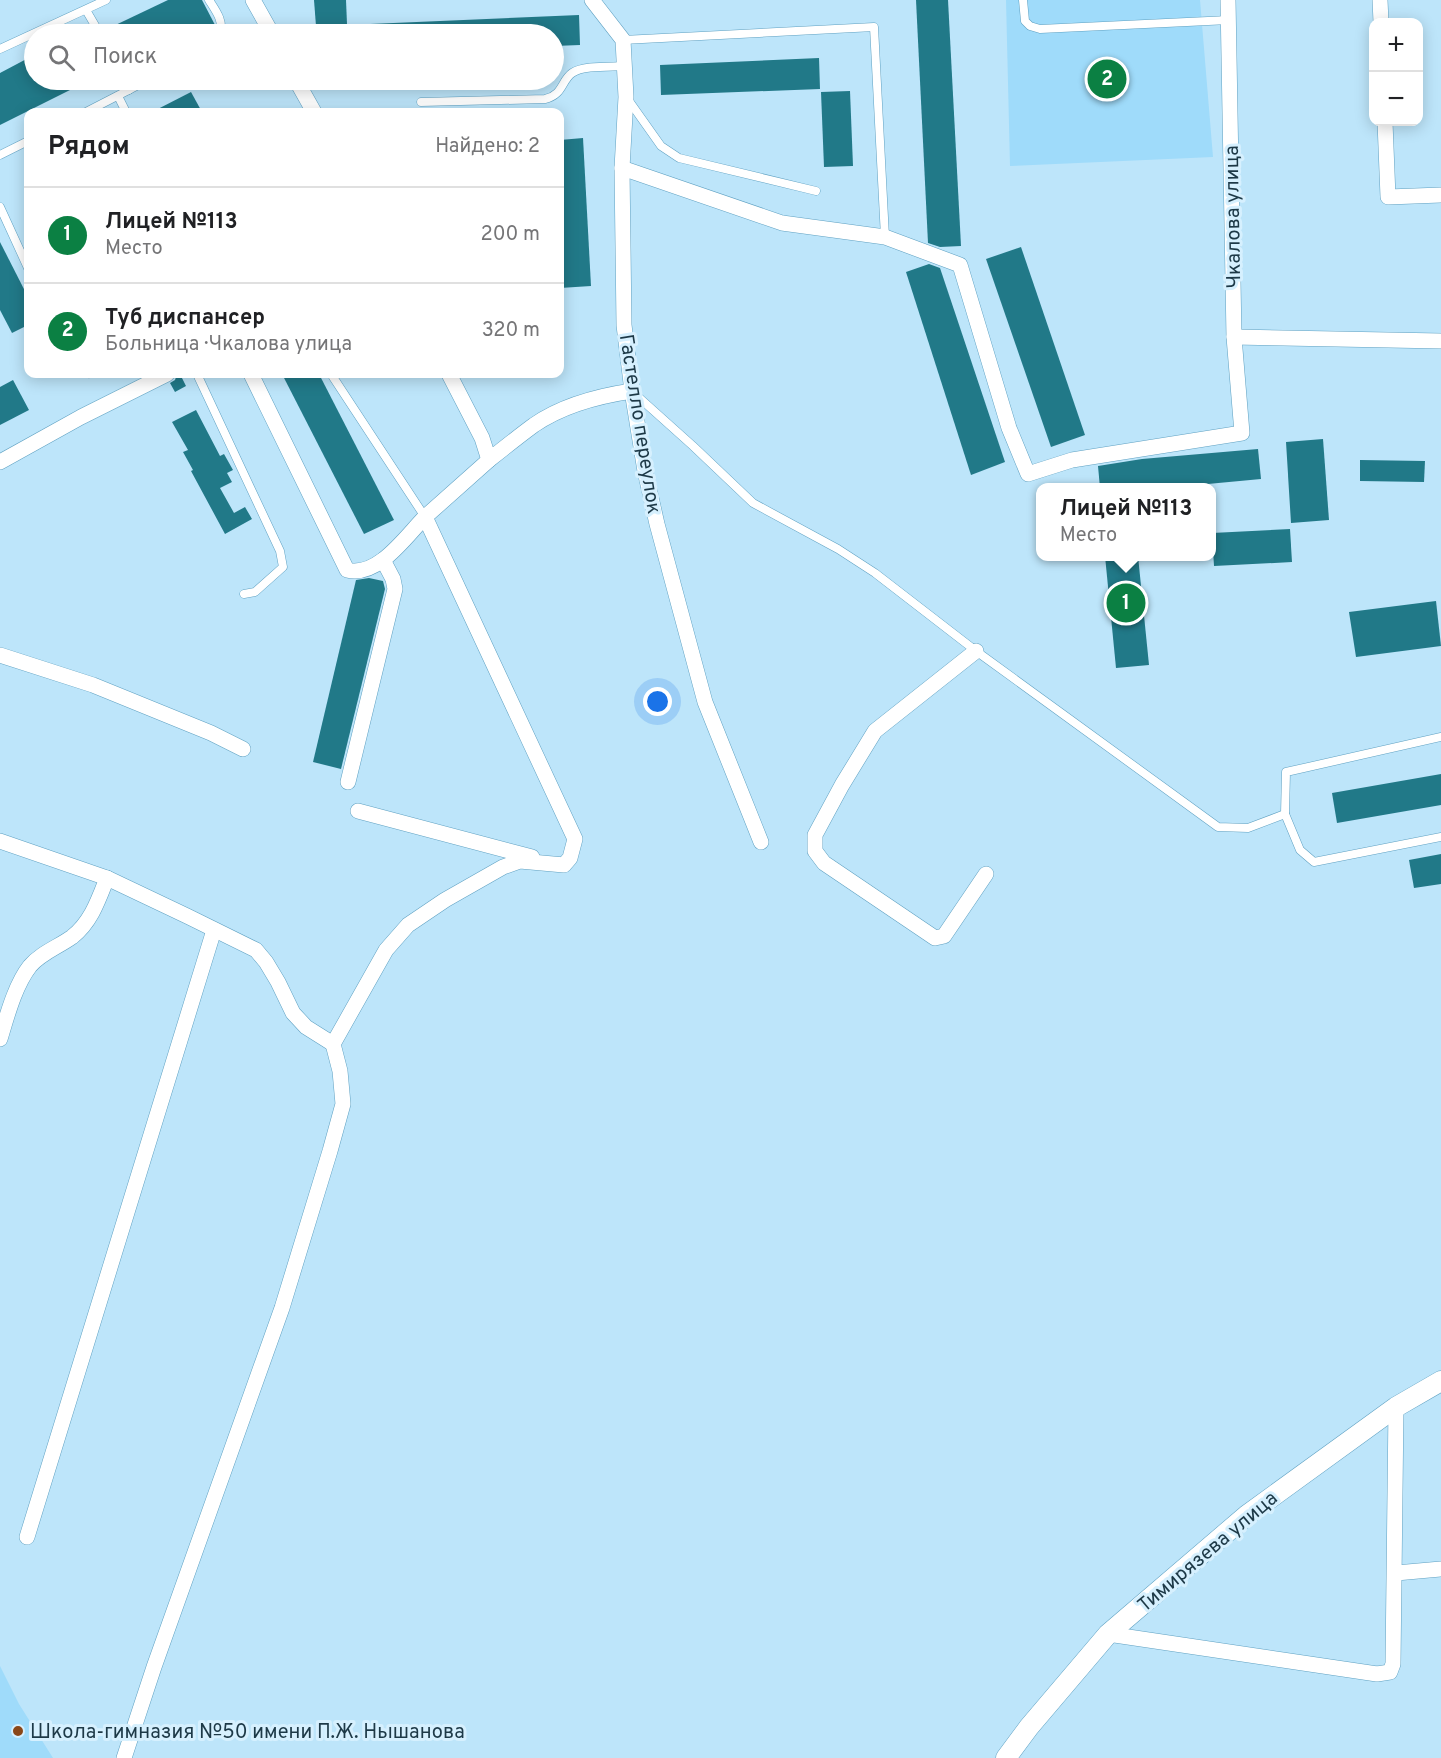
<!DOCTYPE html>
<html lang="ru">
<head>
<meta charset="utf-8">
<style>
	:root { --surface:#fff; --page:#f2f2f2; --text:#202124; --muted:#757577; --line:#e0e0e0; --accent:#0b8043 }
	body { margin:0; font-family:Overpass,sans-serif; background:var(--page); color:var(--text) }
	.controls { position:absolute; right:18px; top:18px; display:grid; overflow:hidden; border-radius:12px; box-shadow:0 3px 15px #0003 }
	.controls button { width:54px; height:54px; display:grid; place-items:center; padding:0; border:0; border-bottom:2px solid var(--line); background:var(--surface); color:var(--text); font:30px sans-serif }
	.you { position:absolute; left:658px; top:702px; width:21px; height:21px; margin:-15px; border:4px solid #fff; border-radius:50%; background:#1a73e8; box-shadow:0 0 0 9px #1a73e833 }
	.badge { display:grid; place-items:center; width:39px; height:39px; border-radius:50%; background:var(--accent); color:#fff; font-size:20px; font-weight:700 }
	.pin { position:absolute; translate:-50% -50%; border:3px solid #fff; box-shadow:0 2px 6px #0006 }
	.popup { position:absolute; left:1036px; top:483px; width:180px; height:78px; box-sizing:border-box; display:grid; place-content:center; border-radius:12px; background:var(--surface); filter:drop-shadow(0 2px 4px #0005); font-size:20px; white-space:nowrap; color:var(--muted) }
	.popup b { font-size:22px; color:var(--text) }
	.popup::after { content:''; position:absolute; left:50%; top:100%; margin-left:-12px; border:12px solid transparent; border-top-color:var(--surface) }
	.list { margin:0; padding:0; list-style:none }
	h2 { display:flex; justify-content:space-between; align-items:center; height:78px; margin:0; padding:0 24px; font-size:26px }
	h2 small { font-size:20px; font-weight:400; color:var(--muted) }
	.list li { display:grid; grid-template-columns:39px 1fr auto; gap:18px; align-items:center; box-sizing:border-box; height:96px; padding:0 24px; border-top:2px solid var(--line) }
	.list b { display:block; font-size:22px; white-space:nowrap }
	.list p { margin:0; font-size:20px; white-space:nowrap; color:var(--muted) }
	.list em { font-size:20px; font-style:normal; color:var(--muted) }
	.icon { flex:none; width:33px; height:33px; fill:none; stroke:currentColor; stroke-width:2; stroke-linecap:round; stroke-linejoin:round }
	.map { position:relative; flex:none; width:1441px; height:1758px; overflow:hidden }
	.search { position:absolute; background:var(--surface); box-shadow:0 3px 15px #0003; left:24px; top:24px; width:540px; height:66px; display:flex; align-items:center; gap:15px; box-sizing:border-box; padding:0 21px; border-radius:33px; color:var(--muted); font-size:22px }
	.panel { position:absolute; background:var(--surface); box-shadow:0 3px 15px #0003; left:24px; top:108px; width:540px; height:270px; border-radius:12px }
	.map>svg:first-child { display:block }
	.built { fill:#9fdbfa }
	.building { fill:#217988 }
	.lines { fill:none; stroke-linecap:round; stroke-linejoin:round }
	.service-casing { stroke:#5fa1c2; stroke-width:9 }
	.minor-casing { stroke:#5fa1c2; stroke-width:16 }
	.tertiary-casing { stroke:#5fa1c2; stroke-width:21 }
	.path { stroke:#7092a3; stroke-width:3; stroke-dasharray:4.5 3; stroke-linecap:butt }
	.service { stroke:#fff; stroke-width:8 }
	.minor { stroke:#fff; stroke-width:15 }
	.tertiary { stroke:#fff; stroke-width:20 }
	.poi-dot { fill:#8a4718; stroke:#d6f0fe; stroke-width:2 }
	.labels { text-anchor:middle; stroke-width:6; stroke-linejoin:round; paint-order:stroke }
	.street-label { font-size:20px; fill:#1d3947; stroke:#d6f0fe }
	.poi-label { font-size:20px; fill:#1d3947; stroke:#d6f0fe; text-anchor:start }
</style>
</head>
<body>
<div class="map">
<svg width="1441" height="1758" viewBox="0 0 1441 1758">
	<rect width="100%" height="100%" fill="#bde5fa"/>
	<g class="built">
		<path d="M 1006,0 L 1200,0 L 1213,157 L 1010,166 Z"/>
		<path d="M 0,1666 L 19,1704 L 53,1758 L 0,1758 Z"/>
	</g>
	<g class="building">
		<path d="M 168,0 L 202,0 L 215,25 L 196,34 L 106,34 L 105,30 Z"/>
		<path d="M 314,0 L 346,0 L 347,24 L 316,26 Z"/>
		<path d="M 916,0 L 948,0 L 961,246 L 940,247 L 928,243 Z"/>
		<path d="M 579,15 L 580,45 L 554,46 L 554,34 L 370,34 L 370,24 Z"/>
		<path d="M 34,55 L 34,80 L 90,80 L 0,125 L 0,73 Z"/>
		<path d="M 819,58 L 820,89 L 661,95 L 660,65 Z"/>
		<path d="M 850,91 L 853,166 L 824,167 L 821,92 Z"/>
		<path d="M 191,92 L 202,112 L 152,112 Z"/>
		<path d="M 583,138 L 591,286 L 560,288 L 560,140 Z"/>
		<path d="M 0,242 L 28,297 L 28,325 L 12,333 L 0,310 Z"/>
		<path d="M 1021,247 L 1085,435 L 1051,447 L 986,259 Z"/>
		<path d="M 929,264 L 940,268 L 1005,462 L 971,475 L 906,272 Z"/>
		<path d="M 177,374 L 180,374 L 186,386 L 175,392 L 170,383 L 175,380 Z"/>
		<path d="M 282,374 L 319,374 L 394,520 L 364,534 Z"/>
		<path d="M 13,380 L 29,410 L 0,425 L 0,387 Z"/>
		<path d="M 196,410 L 220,456 L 224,454 L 233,470 L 227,473 L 232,482 L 220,488 L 234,513 L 245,507 L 252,519 L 225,534 L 191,471 L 193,470 L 183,452 L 188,450 L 172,422 Z"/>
		<path d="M 1323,439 L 1329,520 L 1291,523 L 1286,442 Z"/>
		<path d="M 1258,449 L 1261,479 L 1165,488 L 1100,488 L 1098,466 L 1142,459 Z"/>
		<path d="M 1360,460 L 1425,461 L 1424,482 L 1360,481 Z"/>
		<path d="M 1290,529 L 1292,562 L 1214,566 L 1212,533 Z"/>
		<path d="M 1105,556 L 1138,556 L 1149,665 L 1116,668 Z"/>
		<path d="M 369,578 L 383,581 L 385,589 L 341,769 L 313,762 L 356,580 Z"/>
		<path d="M 1436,601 L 1441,646 L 1356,657 L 1349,612 Z"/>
		<path d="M 1441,774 L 1441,805 L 1337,823 L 1332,793 Z"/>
		<path d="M 1441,854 L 1441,884 L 1414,888 L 1409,860 Z"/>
	</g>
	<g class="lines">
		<defs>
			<g id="service">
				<path d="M 209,0 C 216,11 224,21 220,34"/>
				<path d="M 1023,0 L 1025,21 L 1030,26 L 1040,29 L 1229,20"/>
				<path d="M 86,10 L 100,34"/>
				<path d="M 623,40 L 874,27 L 885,237"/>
				<path d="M 0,49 L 106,0"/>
				<path d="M 124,80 L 129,90"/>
				<path d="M 118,96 L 126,112"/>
				<path d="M 627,98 L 661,146 L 679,158 L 816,191"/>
				<path d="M 421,102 L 545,99 C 563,95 561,81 572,73 C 583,65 611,67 625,66"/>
				<path d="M 86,112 L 148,80"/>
				<path d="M 0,155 L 28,141"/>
				<path d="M 0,207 L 28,268"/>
				<path d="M 197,374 L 280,551 L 283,567 L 255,592 L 244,594"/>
				<path d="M 333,377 L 425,517"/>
				<path d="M 635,394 L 693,446 L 753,503 L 838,549 L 875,573 L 976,651 L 1218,827 L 1248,828 L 1285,814"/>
				<path d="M 1441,737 L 1286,772 L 1285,814 L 1300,850 L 1314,862 L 1441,837"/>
			</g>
			<g id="minor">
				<path d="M 253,0 L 272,34"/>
				<path d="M 592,0 L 623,40 L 626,97 L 622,168 L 624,325 L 632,391 L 645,471 L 657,524 L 705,702 L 761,842"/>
				<path d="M 1380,0 L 1381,22"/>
				<path d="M 296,80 L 314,112"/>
				<path d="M 1385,122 L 1388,197 L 1441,195"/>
				<path d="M 622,168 L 782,223 L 885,237 L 960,265 L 1009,428 L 1028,474 L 1072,460 L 1242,433 L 1234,337 L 1228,0"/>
				<path d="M 1234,337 L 1441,341"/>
				<path d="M 251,374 L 347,570 C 378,578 406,536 425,517"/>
				<path d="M 449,374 L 482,438 L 489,460 C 504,448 519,436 534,425 C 563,405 598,396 632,391"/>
				<path d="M 0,462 L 81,417 L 167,374"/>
				<path d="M 976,651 L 875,731 L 842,785 L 815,835 L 815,851 L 824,863 L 935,938 L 944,936 L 986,874"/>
				<path d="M 0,655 L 93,685 L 211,733 L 243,749"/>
				<path d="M 348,782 L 395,589 L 393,579 L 383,560"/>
				<path d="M 358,811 L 532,857"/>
				<path d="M 0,841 L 107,878 L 187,916 L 256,950 L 266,962 L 278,982 L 293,1013 L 306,1027 L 333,1044"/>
				<path d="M 0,1039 C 7,1016 15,985 30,966 C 41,953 58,947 72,937 C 91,922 98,901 107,878"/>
				<path d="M 27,1537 L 214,930"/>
				<path d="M 1396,1573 L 1441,1569"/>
				<path d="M 1108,1634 L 1377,1674 L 1390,1672 L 1393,1664 L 1396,1407"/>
				<path d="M 124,1758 L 154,1667 L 282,1308 L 330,1151 L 343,1104 L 340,1071 L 333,1044 L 386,950 L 408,925 L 445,900 L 503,867 L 520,861 L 564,865 L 570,858 L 575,839 L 425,517 L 489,460"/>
			</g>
			<path id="tertiary" d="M 1006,1758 L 1029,1727 L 1108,1634 L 1247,1515 L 1396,1407 L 1441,1381"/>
		</defs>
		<use href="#service" class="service-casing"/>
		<use href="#minor" class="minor-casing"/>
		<use href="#tertiary" class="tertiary-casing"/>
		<path class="path" d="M 89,374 L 90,378"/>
		<use href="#service" class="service"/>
		<use href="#minor" class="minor"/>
		<use href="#tertiary" class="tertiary"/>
	</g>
	<circle class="poi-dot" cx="18" cy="1731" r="6"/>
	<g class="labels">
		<g class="street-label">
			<text transform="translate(1232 217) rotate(-91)" y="7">Чкалова улица</text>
			<text transform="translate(641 424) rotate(81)" y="7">Гастелло переулок</text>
			<text transform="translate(1207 1551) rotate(-40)" y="7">Тимирязева улица</text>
		</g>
		<g class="poi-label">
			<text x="30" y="1738">Школа-гимназия №50 имени П.Ж. Нышанова</text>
		</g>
	</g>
</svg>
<div class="controls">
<button>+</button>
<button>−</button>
</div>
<div class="you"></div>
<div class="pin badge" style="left:1126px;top:603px">1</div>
<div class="popup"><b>Лицей №113</b>Место</div>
<div class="pin badge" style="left:1107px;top:79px">2</div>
<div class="search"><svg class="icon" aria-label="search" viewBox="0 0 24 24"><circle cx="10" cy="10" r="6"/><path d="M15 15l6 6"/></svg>Поиск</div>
<section class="panel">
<h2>Рядом<small>Найдено: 2</small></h2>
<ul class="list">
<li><span class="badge">1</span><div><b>Лицей №113</b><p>Место</p></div><em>200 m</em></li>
<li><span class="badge">2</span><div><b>Туб диспансер</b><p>Больница · Чкалова улица</p></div><em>320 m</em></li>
</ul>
</section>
</div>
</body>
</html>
